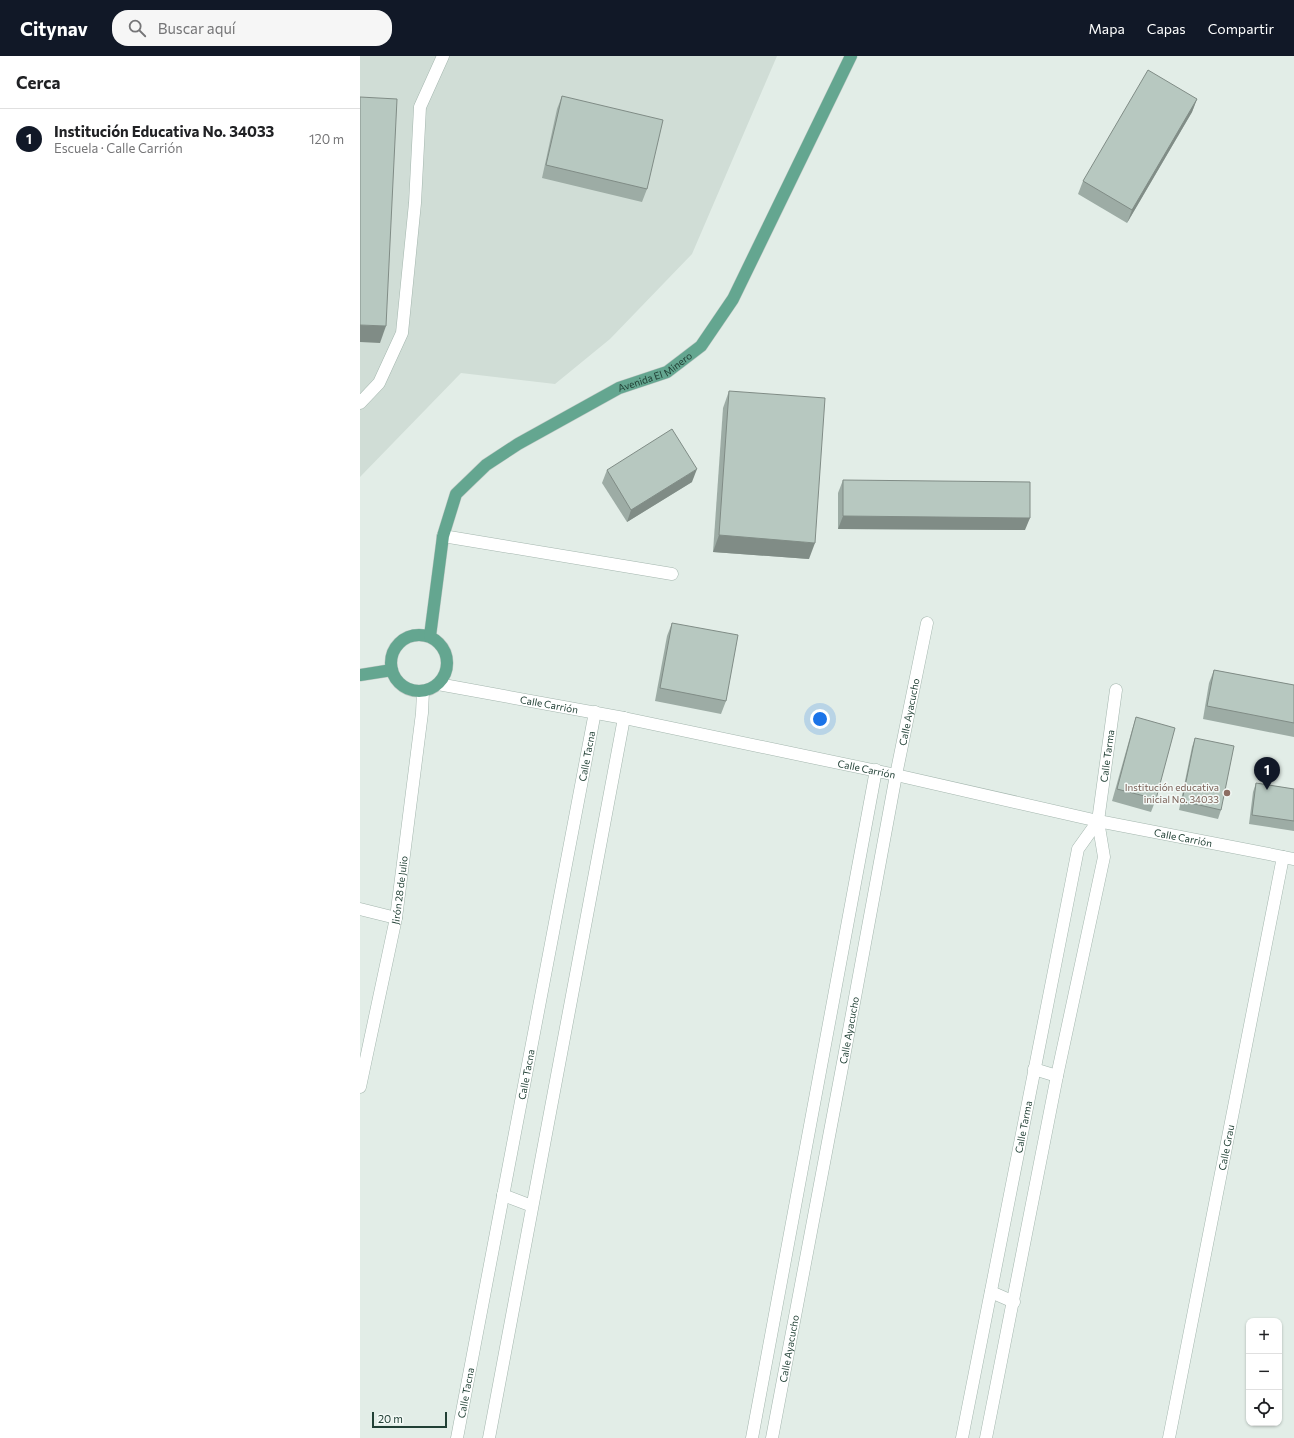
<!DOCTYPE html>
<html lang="es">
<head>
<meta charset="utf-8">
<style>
	:root { --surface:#fff; --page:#f6f6f6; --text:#202124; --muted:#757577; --line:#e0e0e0; --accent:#111827 }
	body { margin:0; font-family:Commissioner,sans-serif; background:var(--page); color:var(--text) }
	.controls { position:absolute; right:12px; bottom:12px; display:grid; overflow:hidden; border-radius:8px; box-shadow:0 1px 3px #0004 }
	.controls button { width:36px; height:36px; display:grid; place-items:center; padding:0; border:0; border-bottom:1px solid var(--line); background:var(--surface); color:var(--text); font:20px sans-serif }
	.scale { position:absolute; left:12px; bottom:10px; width:75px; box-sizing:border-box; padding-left:4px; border:2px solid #214035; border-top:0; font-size:11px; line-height:14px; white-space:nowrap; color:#214035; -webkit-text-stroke:3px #f3f9f6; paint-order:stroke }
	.you { position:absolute; left:460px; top:663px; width:14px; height:14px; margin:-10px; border:3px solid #fff; border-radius:50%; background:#1a73e8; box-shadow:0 0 0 6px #1a73e833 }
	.badge { display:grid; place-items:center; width:26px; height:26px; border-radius:50%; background:var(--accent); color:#fff; font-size:13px; font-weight:700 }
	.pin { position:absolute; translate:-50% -33px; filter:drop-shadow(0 1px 2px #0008) }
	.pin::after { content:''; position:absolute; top:21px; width:14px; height:12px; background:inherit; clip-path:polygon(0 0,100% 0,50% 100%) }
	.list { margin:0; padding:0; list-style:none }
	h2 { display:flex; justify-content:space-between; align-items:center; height:52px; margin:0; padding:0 16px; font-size:17px }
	h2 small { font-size:13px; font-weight:400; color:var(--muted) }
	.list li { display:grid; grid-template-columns:26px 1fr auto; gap:12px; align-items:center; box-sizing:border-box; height:60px; padding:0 16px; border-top:1px solid var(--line) }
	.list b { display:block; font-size:15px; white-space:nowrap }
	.list p { margin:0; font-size:13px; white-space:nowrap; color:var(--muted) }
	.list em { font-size:13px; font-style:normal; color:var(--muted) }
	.icon { flex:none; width:22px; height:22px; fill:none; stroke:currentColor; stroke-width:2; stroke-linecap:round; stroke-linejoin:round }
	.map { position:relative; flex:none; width:934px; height:1382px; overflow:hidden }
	header { display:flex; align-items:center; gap:24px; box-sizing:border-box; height:56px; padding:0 20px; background:var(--accent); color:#fff }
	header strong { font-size:19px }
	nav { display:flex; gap:22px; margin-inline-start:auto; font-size:14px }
	.search { width:280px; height:36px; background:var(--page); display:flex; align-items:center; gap:10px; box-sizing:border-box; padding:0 14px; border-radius:16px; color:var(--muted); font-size:15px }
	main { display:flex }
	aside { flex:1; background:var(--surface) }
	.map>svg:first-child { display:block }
	.built { fill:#d0ddd6 }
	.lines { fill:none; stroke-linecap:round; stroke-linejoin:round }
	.minor-casing { stroke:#a4b6ae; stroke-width:13 }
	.major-casing { stroke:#c1cac6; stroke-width:13 }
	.minor { stroke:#fff; stroke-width:12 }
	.major { stroke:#64a690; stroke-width:12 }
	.wall { fill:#9daca5 }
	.shaded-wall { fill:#808c86 }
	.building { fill:#b7c8c0; stroke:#808c86 }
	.education-dot { fill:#8d6e63; stroke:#f3f9f6; stroke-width:1.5 }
	.labels { text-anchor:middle; stroke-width:3; stroke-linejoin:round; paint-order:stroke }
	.street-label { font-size:10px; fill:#214035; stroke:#f3f9f6 }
	.education-label { font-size:10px; fill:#785e54; stroke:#f3f9f6; text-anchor:end }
</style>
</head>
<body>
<header>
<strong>Citynav</strong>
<div class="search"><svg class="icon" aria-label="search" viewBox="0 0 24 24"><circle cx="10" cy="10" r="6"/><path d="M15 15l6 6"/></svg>Buscar aquí</div>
<nav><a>Mapa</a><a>Capas</a><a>Compartir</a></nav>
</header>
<main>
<aside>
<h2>Cerca<small></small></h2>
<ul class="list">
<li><span class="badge">1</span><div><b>Institución Educativa No. 34033</b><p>Escuela · Calle Carrión</p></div><em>120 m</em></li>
</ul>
</aside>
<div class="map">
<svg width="934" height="1382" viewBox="0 0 934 1382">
	<rect width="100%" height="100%" fill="#e2ede7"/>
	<path class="built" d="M 0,0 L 417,0 L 332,198 L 250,283 L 195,328 L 101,317 L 0,421 Z"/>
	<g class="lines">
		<defs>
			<g id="minor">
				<path d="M 0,347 L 19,327 L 42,277 L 55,147 L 60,51 L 83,0"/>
				<path d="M 83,480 L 312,518"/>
				<path id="s1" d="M 78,628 L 264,662 L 536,719 L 738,765 L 934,803"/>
				<path d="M 0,853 L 36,862"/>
				<path d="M 674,1013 L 697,1020"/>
				<path id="s2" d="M 0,1031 L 36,862 L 62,657 L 63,635"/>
				<path d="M 143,1139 L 172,1150"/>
				<path d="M 631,1236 L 654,1246"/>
				<path id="s3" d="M 97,1382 L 235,656"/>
				<path d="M 129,1382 L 264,662"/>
				<path d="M 392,1382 L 516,714"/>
				<path id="s4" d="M 412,1382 L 484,1001 L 536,719 L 567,567"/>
				<path id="s5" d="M 602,1382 L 718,793 L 738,765"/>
				<path id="s6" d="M 626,1382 L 697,1020 L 744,801 L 738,765 L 756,634"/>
				<path id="s7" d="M 809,1382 L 923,801"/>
			</g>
			<g id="major">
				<circle cx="59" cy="607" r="28"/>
				<path id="s8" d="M 70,580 L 83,480 L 96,438 L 126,409 L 158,388 L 259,332 L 307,316 L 341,290 L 373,243 L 491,0"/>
				<path d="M 0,619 L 32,614"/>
			</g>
		</defs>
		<use href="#minor" class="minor-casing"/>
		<use href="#major" class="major-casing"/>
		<use href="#minor" class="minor"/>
		<use href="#major" class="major"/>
	</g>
	<g class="wall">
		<path d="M 202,40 L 287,133 L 282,146 L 182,122 L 197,53 Z"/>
		<path d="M 837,43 L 832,56 L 767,167 L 718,138 L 723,125 Z"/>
		<path d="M 369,335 L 449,503 L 353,496 L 363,352 Z"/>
		<path d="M 247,414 L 332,426 L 267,466 L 242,427 Z"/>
		<path d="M 483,424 L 665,474 L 478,473 L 478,437 Z"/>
		<path d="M 312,567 L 366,645 L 361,658 L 295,645 L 307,580 Z"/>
		<path d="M 854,614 L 934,629 L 934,681 L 843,663 L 849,627 Z"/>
		<path d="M 776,661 L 796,743 L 791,756 L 752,745 L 772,674 Z"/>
		<path d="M 835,682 L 861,754 L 858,763 L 819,754 L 832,691 Z"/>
		<path d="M 896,727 L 934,733 L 934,775 L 889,768 L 893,736 Z"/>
	</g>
	<g class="shaded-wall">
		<path d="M 837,43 L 832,56 L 767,167 L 772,154 Z"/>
		<path d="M 0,269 L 26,270 L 20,287 L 0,286 Z"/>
		<path d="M 337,413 L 332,426 L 267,466 L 271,454 Z"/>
		<path d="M 483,460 L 670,462 L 665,474 L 478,473 Z"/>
		<path d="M 359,479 L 455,487 L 449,503 L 353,496 Z"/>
	</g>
	<g class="building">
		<path d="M 788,14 L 837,43 L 772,154 L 723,125 Z"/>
		<path d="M 202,40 L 303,64 L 287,133 L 186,109 Z"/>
		<path d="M 0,41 L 37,43 L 26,270 L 0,269 Z"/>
		<path d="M 369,335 L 465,342 L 455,487 L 359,479 Z"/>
		<path d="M 312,373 L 337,413 L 271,454 L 247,414 Z"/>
		<path d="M 483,424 L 670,426 L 670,462 L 483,460 Z"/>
		<path d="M 312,567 L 378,579 L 366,645 L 300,632 Z"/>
		<path d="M 854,614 L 934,629 L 934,667 L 847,650 Z"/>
		<path d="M 776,661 L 815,672 L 796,743 L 757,733 Z"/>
		<path d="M 835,682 L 874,690 L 861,754 L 822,745 Z"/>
		<path d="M 896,727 L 934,733 L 934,765 L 892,759 Z"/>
	</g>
	<circle class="education-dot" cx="867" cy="737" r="4"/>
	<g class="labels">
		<g class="street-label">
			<text dy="4" stroke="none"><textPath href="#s8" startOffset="380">Avenida El Minero</textPath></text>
			<text dy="4" stroke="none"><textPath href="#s1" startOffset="113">Calle Carrión</textPath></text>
			<text dy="4" stroke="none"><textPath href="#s4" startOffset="739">Calle Ayacucho</textPath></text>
			<text dy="4" stroke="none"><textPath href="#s6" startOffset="695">Calle Tarma</textPath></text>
			<text dy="4" stroke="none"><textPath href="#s3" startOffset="694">Calle Tacna</textPath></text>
			<text dy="4" stroke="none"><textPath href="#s1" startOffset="437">Calle Carrión</textPath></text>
			<text dy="4" stroke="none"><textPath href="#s1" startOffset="761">Calle Carrión</textPath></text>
			<text dy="4" stroke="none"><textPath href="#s2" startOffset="201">Jirón 28 de Julio</textPath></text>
			<text dy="4" stroke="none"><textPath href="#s4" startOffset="415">Calle Ayacucho</textPath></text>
			<text dy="4" stroke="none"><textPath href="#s3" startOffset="370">Calle Tacna</textPath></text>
			<text dy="4" stroke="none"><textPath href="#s5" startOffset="317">Calle Tarma</textPath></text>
			<text dy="4" stroke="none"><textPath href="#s7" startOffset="296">Calle Grau</textPath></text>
			<text dy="4" stroke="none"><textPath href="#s4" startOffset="91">Calle Ayacucho</textPath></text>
			<text dy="4" stroke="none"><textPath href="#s3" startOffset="46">Calle Tacna</textPath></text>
		</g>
		<g class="education-label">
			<text x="859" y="735">Institución educativa<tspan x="859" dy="12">inicial No. 34033</tspan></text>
		</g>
	</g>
</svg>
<div class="controls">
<button>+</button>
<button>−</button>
<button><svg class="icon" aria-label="locate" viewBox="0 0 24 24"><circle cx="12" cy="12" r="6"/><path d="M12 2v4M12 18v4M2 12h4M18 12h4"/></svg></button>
</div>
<div class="scale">20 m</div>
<div class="you"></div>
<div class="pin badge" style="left:907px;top:734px">1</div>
</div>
</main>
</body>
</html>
